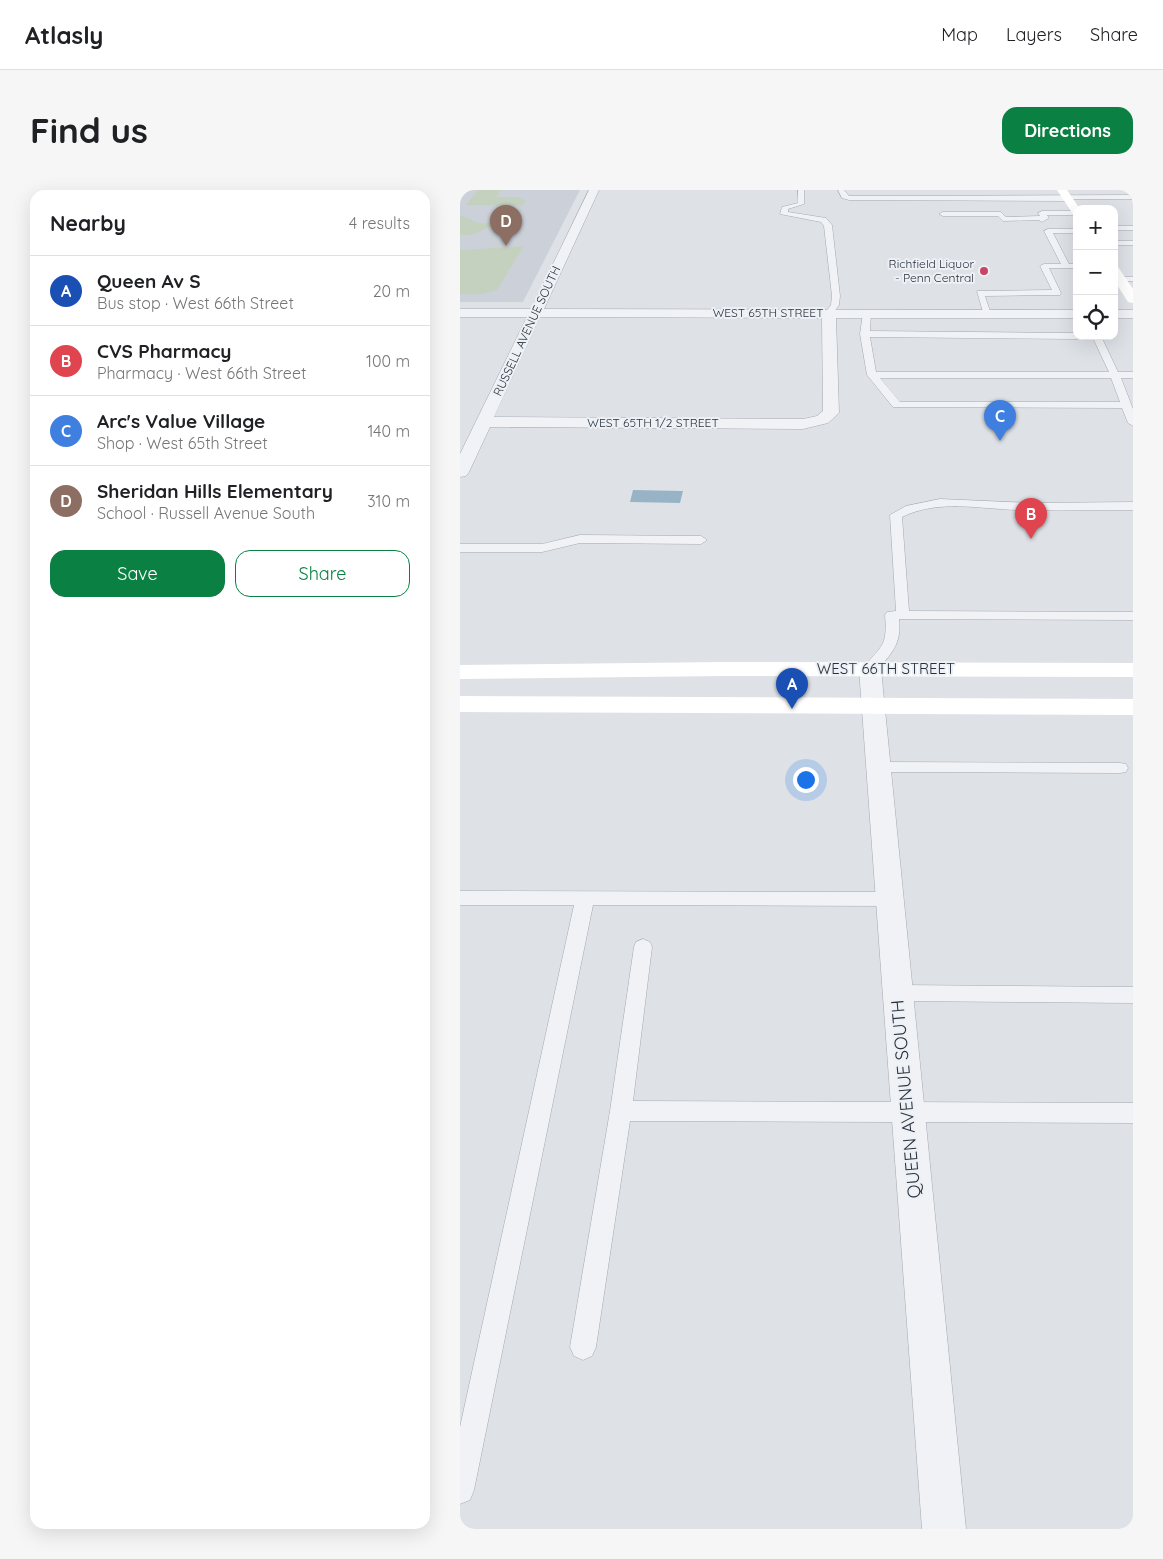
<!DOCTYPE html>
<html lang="en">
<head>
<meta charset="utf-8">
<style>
	:root { --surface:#fff; --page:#f6f6f6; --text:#202124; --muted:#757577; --line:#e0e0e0; --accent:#0b8043 }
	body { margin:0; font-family:Quicksand,sans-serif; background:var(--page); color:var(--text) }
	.controls { position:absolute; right:15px; top:15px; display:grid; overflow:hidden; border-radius:10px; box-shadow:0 5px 20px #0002 }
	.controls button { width:45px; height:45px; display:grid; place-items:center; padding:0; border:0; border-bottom:1px solid var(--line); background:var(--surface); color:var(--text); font:25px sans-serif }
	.you { position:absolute; left:345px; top:589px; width:18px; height:18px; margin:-12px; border:4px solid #fff; border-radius:50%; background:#1a73e8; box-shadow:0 0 0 8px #1a73e833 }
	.badge { display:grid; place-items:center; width:32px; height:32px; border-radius:50%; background:var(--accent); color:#fff; font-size:16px; font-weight:700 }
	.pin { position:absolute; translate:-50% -41px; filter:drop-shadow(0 1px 2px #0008) }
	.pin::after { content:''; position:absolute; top:26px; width:18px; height:15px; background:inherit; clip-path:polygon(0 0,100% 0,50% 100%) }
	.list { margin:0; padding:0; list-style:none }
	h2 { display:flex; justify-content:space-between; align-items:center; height:65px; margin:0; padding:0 20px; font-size:21px }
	h2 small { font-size:16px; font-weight:400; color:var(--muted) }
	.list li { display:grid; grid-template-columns:32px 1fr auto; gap:15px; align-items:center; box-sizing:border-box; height:70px; padding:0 20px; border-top:1px solid var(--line) }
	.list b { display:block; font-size:19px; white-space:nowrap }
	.list p { margin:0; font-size:16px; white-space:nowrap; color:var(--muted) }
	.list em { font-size:16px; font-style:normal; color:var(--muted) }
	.actions { display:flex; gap:10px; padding:15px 20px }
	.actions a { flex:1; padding:11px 0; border:1px solid var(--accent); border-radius:15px; text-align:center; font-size:18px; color:var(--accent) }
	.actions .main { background:var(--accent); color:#fff }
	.icon { flex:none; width:28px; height:28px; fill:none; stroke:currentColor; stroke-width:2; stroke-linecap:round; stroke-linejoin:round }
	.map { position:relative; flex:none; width:673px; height:1339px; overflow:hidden; border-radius:15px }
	header { display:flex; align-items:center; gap:30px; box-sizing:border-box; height:70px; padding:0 25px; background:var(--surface); border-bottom:1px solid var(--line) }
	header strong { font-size:24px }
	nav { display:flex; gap:28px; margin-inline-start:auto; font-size:18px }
	.intro { display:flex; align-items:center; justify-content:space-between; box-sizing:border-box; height:120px; padding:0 30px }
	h1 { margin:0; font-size:35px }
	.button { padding:12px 22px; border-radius:15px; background:var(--accent); color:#fff; font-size:18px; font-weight:700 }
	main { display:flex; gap:30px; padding:0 30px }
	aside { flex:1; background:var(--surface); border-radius:15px; box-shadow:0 5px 20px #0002 }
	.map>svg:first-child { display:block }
	.built { fill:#ccd1d9 }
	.green { fill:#c5d1bf }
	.water { fill:#99b3c6 }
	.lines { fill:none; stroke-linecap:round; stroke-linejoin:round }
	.service-casing { stroke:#a4a9b1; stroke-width:1 }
	.minor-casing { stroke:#a4a9b1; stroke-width:1 }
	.service { fill:#f0f2f5; fill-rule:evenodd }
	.minor { fill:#f0f2f5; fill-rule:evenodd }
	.secondary { fill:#fff; fill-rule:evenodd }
	.poi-dot { fill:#c94564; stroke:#edf1f5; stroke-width:2 }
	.labels { text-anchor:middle; stroke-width:4; stroke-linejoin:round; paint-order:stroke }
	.far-poi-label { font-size:12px; fill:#28313d; stroke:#edf1f5; text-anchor:end }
	.far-street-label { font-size:12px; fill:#28313d; stroke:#edf1f5 }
	.street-label { font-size:15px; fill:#28313d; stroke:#edf1f5 }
	.near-street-label { font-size:18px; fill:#28313d; stroke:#edf1f5 }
</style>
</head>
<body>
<header>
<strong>Atlasly</strong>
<nav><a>Map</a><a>Layers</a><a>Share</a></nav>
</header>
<div class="intro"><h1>Find us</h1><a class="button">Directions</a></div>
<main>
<aside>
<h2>Nearby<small>4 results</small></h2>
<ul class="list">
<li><span class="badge" style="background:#1a4fb4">A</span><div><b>Queen Av S</b><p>Bus stop · West 66th Street</p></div><em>20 m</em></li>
<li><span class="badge" style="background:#e0444e">B</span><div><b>CVS Pharmacy</b><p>Pharmacy · West 66th Street</p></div><em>100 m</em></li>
<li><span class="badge" style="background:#3f7fe0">C</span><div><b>Arc's Value Village</b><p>Shop · West 65th Street</p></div><em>140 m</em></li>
<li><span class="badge" style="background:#8d6e63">D</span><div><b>Sheridan Hills Elementary</b><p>School · Russell Avenue South</p></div><em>310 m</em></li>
</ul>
<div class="actions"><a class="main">Save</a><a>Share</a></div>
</aside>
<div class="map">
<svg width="673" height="1339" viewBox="0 0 673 1339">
	<rect width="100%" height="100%" fill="#dee2e7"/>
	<path class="built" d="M 0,0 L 120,0 L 63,112 L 0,112 Z"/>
	<g class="green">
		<path d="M 18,0 L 41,0 L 37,7 L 57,7 L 66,11 L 63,15 L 56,16 L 6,15 Z"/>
		<path d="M 0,25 L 19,33 L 37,33 L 12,45 L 0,45 Z"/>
		<path d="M 64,56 L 37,100 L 23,104 L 0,104 L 0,60 Z"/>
	</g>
	<path class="water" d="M 173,300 L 222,301 L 223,301 L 220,313 L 170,312 Z"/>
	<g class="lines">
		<defs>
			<g id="service">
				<path d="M 338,0 L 344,0 L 344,14 L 328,19 L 328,22 L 366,28 L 372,35 L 380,106 L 379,115 L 372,125 L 365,123 L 371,115 L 372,106 L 364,36 L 361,32 L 320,24 L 322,17 L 338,13 Z"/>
				<path d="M 378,0 L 384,0 L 389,6 L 673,5 L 673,9 L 611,9 L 608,11 L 389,10 L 382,8 Z"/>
				<path d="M 582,21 L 617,21 L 617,25 L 587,25 L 589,28 L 582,32 L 579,30 L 543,31 L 538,26 L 483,26 L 479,24 L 483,22 L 541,22 L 546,27 L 580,26 L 578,23 Z"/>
				<rect x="654" y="36" width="19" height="4"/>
				<path d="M 588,39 L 617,39 L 617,43 L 593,43 L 609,74 L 617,74 L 617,78 L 589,78 L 601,103 L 600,105 L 525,106 L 531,124 L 524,126 L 517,101 L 592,100 L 580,76 L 584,74 L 601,74 L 584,41 Z"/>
				<rect x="654" y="51" width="19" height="4"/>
				<path d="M 660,87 L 673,87 L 673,91 L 657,91 L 656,89 Z"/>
				<path d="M 407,120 L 411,123 L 410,141 L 617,143 L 617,146 L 621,146 L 617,149 L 410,147 L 416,182 L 649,182 L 632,146 L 641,146 L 658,182 L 673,182 L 673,188 L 661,188 L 673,219 L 673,236 L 668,233 L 662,218 L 433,217 L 407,185 L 400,144 L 403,123 ZM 420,188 L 651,188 L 660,212 L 440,212 Z"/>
				<path d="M 480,309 L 572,313 L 673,312 L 673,320 C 635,320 597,321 558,320 C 519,319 479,309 442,327 L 449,421 L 673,422 L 673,430 L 439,429 C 442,454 431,465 415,482 L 405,482 L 403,479 C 420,455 428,459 425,425 L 427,422 L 436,421 L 430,325 L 446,316 Z"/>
				<path d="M 120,345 L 241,346 L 247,350 L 241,354 L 120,353 L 82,362 L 0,362 L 0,354 L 82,354 Z"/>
				<path d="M 418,572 L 660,573 L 666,574 L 668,578 L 666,582 L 660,583 L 418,582 L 412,581 L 410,577 L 412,573 Z"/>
				<path d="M 0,701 L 429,702 L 435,704 L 438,709 L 435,714 L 429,716 L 133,715 L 14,1300 L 10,1310 L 0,1314 L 0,1237 L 114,715 L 0,715 Z"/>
				<path d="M 183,749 L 190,752 L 192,757 L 173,911 L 673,913 L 673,933 L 170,931 L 136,1157 L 132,1166 L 123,1170 L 114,1166 L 110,1157 L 150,921 L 174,757 L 176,752 Z"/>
				<path d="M 437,795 L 673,797 L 673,813 L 437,811 L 430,809 L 427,803 L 430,797 Z"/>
			</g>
			<g id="minor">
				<path d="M 129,0 L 139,0 L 84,119 L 617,120 L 617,128 L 376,128 L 379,223 L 368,233 L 343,239 L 30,237 L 9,282 L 6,286 L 0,287 L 0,264 L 67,127 L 0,127 L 0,119 L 71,119 ZM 80,127 L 362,128 L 363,221 L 357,226 L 343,229 L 34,227 Z"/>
				<rect x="654" y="120" width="19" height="8"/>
				<path d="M 410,472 L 418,474 L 421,479 L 506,1339 L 462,1339 L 399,479 L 402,474 Z"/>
			</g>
		</defs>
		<use href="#service" class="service-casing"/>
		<use href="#minor" class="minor-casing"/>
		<use href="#service" class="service"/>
		<use href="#minor" class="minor"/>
		<g class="secondary">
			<path d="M 597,0 L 607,0 L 620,19 L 617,19 L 617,25 L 613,24 Z"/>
			<path d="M 654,76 L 658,77 L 673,99 L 673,113 L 668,112 L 654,90 Z"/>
			<path d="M 263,472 L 673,473 L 673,487 L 263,486 L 0,489 L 0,475 Z"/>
			<path d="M 0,506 L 673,509 L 673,525 L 0,522 Z"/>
		</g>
	</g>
	<circle class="poi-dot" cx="524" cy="81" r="5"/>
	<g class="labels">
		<g class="far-poi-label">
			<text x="514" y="78">Richfield Liquor<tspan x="514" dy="14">- Penn Central</tspan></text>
		</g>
		<g class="far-street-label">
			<text x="308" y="127">WEST 65TH STREET</text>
			<text transform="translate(67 141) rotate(-65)" y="4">RUSSELL AVENUE SOUTH</text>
			<text x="193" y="237">WEST 65TH 1/2 STREET</text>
		</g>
		<g class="street-label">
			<text x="426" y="484">WEST 66TH STREET</text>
		</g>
		<g class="near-street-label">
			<text transform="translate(446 909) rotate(-95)" y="6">QUEEN AVENUE SOUTH</text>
		</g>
	</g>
</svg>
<div class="controls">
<button>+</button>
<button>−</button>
<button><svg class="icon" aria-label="locate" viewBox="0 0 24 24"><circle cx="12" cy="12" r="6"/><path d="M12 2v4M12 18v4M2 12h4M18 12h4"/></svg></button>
</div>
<div class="you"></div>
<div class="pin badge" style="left:332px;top:519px;background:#1a4fb4">A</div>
<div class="pin badge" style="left:571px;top:349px;background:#e0444e">B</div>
<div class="pin badge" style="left:540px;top:251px;background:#3f7fe0">C</div>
<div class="pin badge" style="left:46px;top:56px;background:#8d6e63">D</div>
</div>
</main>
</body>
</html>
